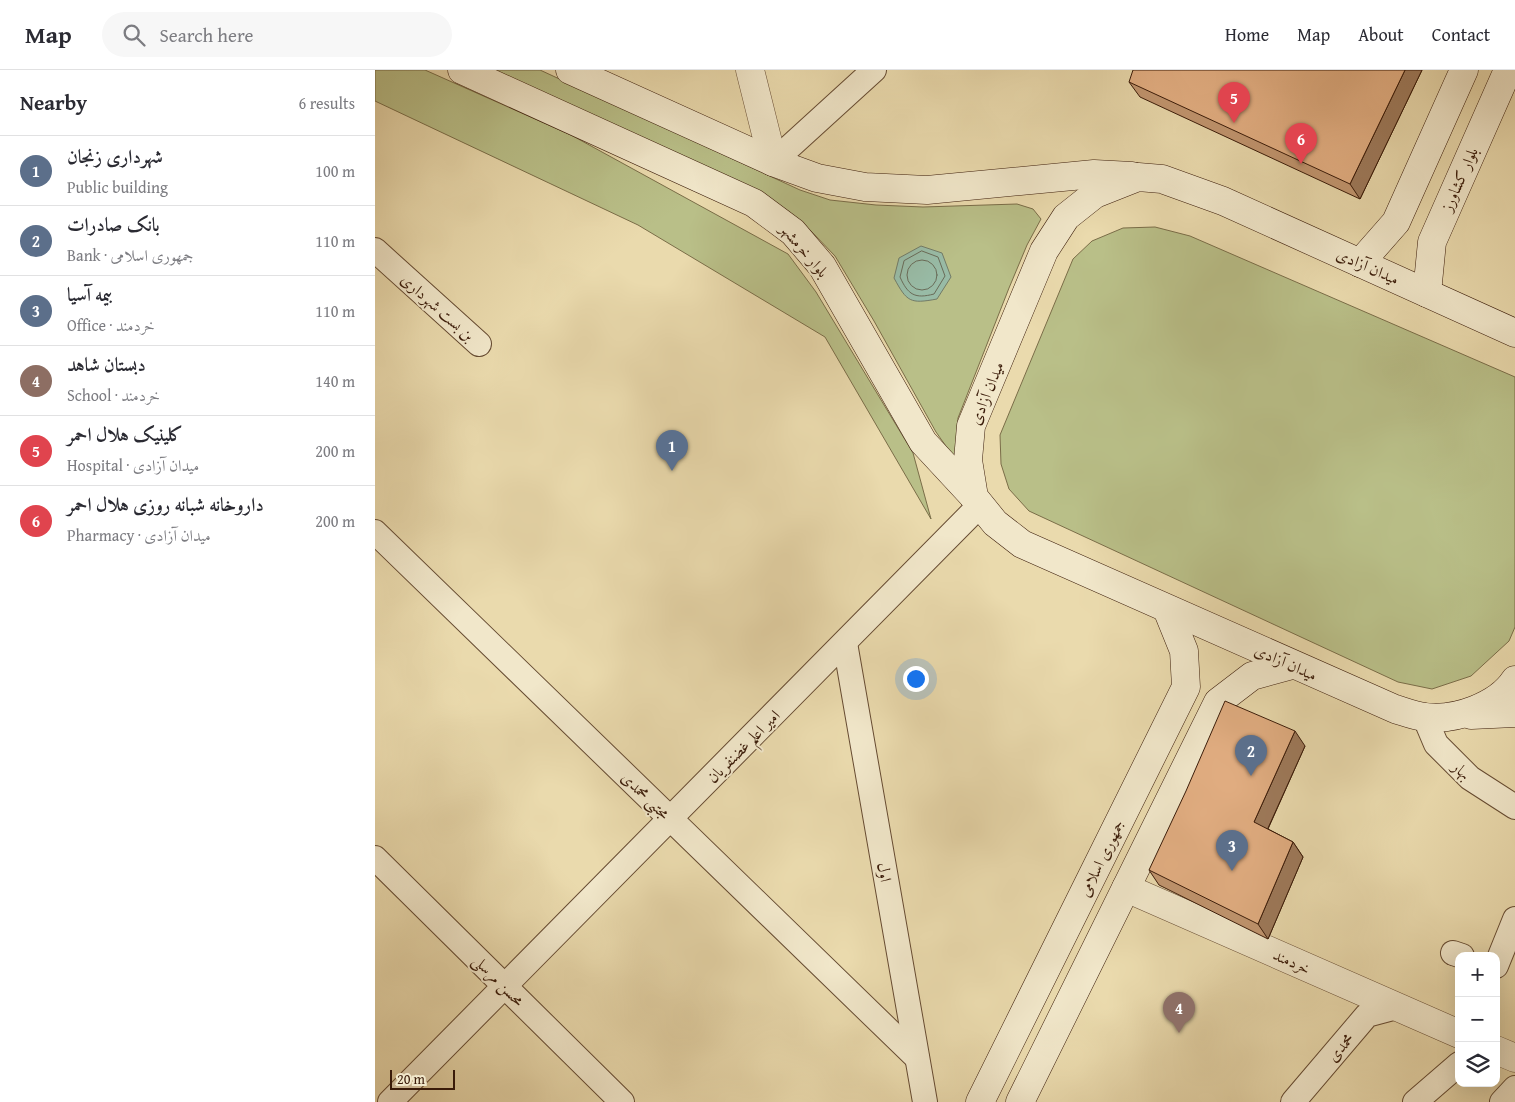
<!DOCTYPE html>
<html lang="en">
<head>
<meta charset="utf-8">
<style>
	:root { --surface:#fff; --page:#f7f7f7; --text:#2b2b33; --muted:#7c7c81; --line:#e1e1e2; --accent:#2563eb }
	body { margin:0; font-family:"Gentium Book Plus",Amiri,serif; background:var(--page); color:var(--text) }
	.controls { position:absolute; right:15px; bottom:15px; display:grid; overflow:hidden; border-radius:10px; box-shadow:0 5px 20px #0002 }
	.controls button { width:45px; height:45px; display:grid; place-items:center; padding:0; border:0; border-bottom:1px solid var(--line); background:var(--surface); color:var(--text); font:25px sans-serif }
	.scale { position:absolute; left:15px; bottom:12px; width:65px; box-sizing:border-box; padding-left:5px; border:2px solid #3a1b09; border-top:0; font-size:14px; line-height:18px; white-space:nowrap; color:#3a1b09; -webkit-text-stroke:4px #f1e7ca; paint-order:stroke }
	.you { position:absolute; left:540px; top:608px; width:18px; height:18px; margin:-12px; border:4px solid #fff; border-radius:50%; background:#1a73e8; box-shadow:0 0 0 8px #1a73e833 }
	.badge { display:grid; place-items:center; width:32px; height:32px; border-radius:50%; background:var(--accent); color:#fff; font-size:16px; font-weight:700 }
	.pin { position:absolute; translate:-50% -41px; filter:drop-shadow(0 1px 2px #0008) }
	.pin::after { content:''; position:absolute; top:26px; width:18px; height:15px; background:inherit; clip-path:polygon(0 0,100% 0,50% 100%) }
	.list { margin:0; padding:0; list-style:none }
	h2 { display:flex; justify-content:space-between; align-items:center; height:65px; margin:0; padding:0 20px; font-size:21px }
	h2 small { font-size:16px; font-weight:400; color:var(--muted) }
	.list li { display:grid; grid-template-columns:32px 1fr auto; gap:15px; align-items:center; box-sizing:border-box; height:70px; padding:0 20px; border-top:1px solid var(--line) }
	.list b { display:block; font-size:19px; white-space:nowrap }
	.list p { margin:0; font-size:16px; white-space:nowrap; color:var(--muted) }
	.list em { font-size:16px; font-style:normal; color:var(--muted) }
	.icon { flex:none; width:28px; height:28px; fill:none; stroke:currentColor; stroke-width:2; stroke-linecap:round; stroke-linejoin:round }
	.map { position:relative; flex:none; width:1140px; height:1032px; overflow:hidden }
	header { display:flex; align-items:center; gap:30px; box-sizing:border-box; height:70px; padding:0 25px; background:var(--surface); border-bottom:1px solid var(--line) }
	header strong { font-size:24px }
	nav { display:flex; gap:28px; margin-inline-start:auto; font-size:18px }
	.search { width:350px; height:45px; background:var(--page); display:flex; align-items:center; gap:12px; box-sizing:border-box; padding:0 18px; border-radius:28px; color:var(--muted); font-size:19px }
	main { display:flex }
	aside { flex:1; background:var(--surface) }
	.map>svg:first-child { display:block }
	.green { fill:#b9bf88; stroke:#7a6d48 }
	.water { fill:#98bba6; stroke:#727b67 }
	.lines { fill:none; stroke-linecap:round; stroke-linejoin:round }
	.shore { stroke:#696b58; stroke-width:1 }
	.minor-casing { stroke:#664b32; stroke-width:26 }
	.tertiary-casing { stroke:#664b32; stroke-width:29 }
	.secondary-casing { stroke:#3a1b09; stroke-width:29 }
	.minor { stroke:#f1e7ca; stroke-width:24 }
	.tertiary { stroke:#f1e7ca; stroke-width:28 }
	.secondary { stroke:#f1e7ca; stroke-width:28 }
	.wall { fill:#c29670; stroke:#3a1b09 }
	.shaded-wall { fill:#9e7a5b; stroke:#3a1b09 }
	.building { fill:#e2ae82; stroke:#3a1b09 }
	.labels { text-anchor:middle; stroke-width:4; stroke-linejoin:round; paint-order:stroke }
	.street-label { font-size:16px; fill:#3a1b09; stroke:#f1e7ca }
</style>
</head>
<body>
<header>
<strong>Map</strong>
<div class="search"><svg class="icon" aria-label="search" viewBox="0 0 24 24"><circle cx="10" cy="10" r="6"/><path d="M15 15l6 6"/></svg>Search here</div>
<nav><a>Home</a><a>Map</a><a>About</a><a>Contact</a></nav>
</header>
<main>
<aside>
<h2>Nearby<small>6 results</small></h2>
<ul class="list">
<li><span class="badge" style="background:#5c6f8a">1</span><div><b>شهرداری زنجان</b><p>Public building</p></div><em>100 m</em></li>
<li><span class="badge" style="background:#5c6f8a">2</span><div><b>بانک صادرات</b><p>Bank · جمهوری اسلامی</p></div><em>110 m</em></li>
<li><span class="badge" style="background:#5c6f8a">3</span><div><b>بیمه آسیا</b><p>Office · خردمند</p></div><em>110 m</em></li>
<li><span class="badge" style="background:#8d6e63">4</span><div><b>دبستان شاهد</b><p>School · خردمند</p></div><em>140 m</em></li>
<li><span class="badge" style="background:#e0444e">5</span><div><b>کلینیک هلال احمر</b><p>Hospital · میدان آزادی</p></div><em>200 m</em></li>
<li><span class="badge" style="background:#e0444e">6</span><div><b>داروخانه شبانه روزی هلال احمر</b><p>Pharmacy · میدان آزادی</p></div><em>200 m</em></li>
</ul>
</aside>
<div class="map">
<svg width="1140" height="1032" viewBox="0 0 1140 1032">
	<rect width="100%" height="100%" fill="#eadaad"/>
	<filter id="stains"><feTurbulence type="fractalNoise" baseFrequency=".004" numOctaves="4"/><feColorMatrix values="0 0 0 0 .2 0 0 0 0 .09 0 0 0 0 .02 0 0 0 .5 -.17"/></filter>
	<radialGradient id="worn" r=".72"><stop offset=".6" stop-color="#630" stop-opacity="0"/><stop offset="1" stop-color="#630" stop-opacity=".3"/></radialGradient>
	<g class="green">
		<path d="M 0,0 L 50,0 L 196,65 L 413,184 L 441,222 L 538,383 L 556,449 L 450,267 L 263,155 L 0,31 Z"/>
		<path d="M 111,0 L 165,0 L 425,120 L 455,130 L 501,135 L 548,137 L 642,134 L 658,139 L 666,149 L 652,175 L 634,218 L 583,348 L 580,389 L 561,362 L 499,251 L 460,186 L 436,161 L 412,140 L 372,117 Z"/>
		<path d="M 780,157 L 815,166 L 1140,307 L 1140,557 L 1134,571 L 1096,606 L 1057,619 L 1023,612 L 654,441 L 634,419 L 626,394 L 625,365 L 698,189 L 717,171 L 748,158 Z"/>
	</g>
	<path class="water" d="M 546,176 L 567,183 L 576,207 L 562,229 C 535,234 532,232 519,208 L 524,188 Z"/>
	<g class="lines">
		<g class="shore">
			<path d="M 547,181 L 563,187 L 570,206 L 559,224 C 540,229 533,225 525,207 L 529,191 Z"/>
			<circle cx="547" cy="205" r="15"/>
		</g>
		<defs>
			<g id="minor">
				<path d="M 398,92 L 499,0"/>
				<path d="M 0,180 L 104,274"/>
				<path d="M 0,462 L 542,988"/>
				<path d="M 470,573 L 550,1032"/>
				<path d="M 1050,648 L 1061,674 L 1095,708 L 1140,737"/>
				<path d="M 0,788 L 247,1032"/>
				<path d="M 1078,883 L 1087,886"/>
				<path d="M 1121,896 L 1140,849"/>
				<path d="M 15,1032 L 605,435"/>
				<path d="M 918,1032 L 992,945 L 1022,937"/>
				<path d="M 1040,1032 L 1084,994"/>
				<path d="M 1127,1032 L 1140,1018"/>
			</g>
			<g id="tertiary">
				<path d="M 375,0 L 398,92"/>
				<path d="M 751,818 L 1084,964"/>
				<path d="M 1121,980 L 1140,988"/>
			</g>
			<g id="secondary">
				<path d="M 87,0 L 379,133 L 418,162 L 447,196 L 548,372 L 599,427"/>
				<path d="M 195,0 L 398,92 L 442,108 L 490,117 L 552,120 L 719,104 L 757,106"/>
				<path d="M 985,193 L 1021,152 L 1089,0"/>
				<path d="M 1052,223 L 1057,172 L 1133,0"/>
				<path d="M 1140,263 L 848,131 L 787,109 L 763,107 L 720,124 L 691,147 L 669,181 L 596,356 L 593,390 L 599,427 L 620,453 L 647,474 L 1020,639 C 1030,642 1040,646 1050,647 C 1080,651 1123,636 1140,610"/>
				<path d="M 1096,645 L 1140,643"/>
				<path d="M 605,1032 L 811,617 L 809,581 L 792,539"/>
				<path d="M 645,1032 L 843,632 L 877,606 L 917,595"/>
			</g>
		</defs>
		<use href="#minor" class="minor-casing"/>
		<use href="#tertiary" class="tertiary-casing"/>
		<use href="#secondary" class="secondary-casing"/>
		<use href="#minor" class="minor"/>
		<use href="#tertiary" class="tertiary"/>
		<use href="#secondary" class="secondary"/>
	</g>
	<g class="wall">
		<path d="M 1047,0 L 985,129 L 765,27 L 754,12 Z"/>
		<path d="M 930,676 L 893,759 L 918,772 L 928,787 L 893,869 L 784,815 L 774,800 Z"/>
	</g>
	<g class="shaded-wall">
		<path d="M 1030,0 L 1047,0 L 985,129 L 975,114 Z"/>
		<path d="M 920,661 L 930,676 L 889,767 L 879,752 Z"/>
		<path d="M 918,772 L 928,787 L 893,869 L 883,854 Z"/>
	</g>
	<g class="building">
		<path d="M 758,0 L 1030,0 L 975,114 L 754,12 Z"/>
		<path d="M 850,631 L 920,661 L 879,752 L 918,772 L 883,854 L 774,800 L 811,721 Z"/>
	</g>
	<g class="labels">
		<g class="street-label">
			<text transform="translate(1084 109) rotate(-66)" y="6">بلوار کشاورز</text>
			<text transform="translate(430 180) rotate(50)" y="6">بلوار خرمشهر</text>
			<text transform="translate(993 196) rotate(24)" y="6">میدان آزادی</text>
			<text transform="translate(63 237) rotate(42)" y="6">بن بست شهرداری</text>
			<text transform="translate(611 323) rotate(-68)" y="6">میدان آزادی</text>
			<text transform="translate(911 592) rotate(24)" y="6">میدان آزادی</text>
			<text transform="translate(368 676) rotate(-45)" y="6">امیر اعلم غضنفریان</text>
			<text transform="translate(1087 700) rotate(43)" y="6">بهار</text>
			<text transform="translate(271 725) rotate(44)" y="6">مجتبی محمدی</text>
			<text transform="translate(726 788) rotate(-64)" y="6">جمهوری اسلامی</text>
			<text transform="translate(510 802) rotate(80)" y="6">اول</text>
			<text transform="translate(917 891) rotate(24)" y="6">خردمند</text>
			<text transform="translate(124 910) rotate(45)" y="6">محسن مرسلی</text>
			<text transform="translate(965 977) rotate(-49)" y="6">محمدی</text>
		</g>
	</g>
	<rect width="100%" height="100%" filter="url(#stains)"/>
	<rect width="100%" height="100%" fill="url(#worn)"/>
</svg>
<div class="controls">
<button>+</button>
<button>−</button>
<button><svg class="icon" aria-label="layers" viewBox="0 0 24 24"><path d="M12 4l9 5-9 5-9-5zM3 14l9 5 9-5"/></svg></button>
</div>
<div class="scale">20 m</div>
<div class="you"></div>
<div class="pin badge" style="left:297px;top:401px;background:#5c6f8a">1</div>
<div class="pin badge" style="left:876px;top:706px;background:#5c6f8a">2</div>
<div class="pin badge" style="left:857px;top:801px;background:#5c6f8a">3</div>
<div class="pin badge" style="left:804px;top:963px;background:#8d6e63">4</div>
<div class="pin badge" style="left:859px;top:53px;background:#e0444e">5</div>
<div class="pin badge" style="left:926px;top:94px;background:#e0444e">6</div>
</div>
</main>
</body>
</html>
